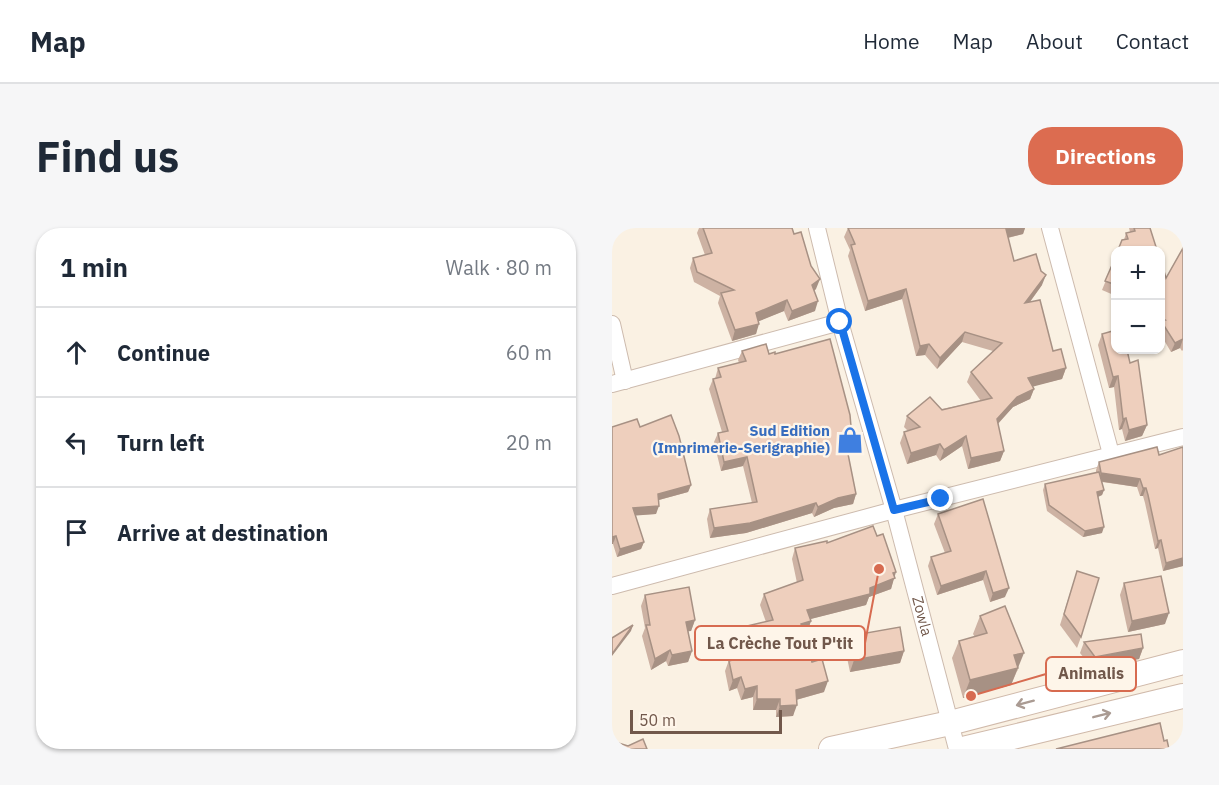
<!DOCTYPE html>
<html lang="en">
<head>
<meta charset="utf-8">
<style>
	:root { --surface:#fff; --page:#f6f6f7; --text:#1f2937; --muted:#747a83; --line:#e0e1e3; --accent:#dc6c50 }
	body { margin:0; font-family:"IBM Plex Sans",sans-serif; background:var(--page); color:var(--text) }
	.controls { position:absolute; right:18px; top:18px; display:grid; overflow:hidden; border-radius:12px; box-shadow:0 2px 4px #0004 }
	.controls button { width:54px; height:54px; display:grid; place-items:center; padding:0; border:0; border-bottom:2px solid var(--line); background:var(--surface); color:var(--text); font:30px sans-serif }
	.scale { position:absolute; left:18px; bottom:15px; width:152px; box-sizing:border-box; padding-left:6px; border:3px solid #71584b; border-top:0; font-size:16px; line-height:21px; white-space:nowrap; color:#71584b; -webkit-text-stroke:4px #fef5e9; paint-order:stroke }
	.stop { position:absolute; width:18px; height:18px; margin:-14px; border:4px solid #1a73e8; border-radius:50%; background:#fff }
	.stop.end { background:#1a73e8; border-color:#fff; box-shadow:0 2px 6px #0008 }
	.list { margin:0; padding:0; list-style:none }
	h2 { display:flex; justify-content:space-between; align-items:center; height:78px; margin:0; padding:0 24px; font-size:26px }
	h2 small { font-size:20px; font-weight:400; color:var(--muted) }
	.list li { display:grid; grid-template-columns:39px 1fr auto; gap:18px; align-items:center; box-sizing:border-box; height:90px; padding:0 24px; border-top:2px solid var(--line) }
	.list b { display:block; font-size:22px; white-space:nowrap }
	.list em { font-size:20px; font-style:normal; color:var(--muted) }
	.icon { flex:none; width:33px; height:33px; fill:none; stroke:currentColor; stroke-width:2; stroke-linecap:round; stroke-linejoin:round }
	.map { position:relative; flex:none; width:571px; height:521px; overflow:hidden; border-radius:24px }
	header { display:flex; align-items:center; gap:36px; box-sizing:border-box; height:84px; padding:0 30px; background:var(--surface); border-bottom:2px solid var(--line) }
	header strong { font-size:28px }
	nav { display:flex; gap:33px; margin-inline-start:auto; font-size:21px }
	.intro { display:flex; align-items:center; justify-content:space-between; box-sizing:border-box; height:144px; padding:0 36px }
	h1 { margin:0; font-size:42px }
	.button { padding:15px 27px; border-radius:24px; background:var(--accent); color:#fff; font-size:21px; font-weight:700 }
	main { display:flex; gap:36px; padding:0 36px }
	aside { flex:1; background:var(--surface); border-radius:24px; box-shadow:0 2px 4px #0004 }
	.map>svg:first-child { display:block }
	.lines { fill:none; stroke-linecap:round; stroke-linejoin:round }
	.street-casing { stroke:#cdbbae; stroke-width:18 }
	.secondary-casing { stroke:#d0baab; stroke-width:26 }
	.street { stroke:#fff; stroke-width:16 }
	.secondary { stroke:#fff; stroke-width:24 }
	.wall { fill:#cdb2a3 }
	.shaded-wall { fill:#a79184 }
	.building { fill:#eecfbd; stroke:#a79184; stroke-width:1.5 }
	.oneway { stroke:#aa9b93 }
	.route { stroke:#1a73e8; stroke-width:8 }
	.labels { text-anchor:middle; stroke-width:4.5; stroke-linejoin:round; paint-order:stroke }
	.shop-label { font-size:15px; font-weight:bold; fill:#366cbe; stroke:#fef5e9; text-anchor:end }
	.street-label { font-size:15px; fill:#71584b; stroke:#fef5e9 }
	.leader { fill:none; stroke:#d76b50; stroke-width:2 }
	.callout-dot { fill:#d76b50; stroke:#fef5e9; stroke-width:2 }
	.callout { fill:#fef5e9; stroke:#d76b50; stroke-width:2 }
	.callout-label { font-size:16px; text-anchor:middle; font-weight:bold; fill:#71584b }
</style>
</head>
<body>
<header>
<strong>Map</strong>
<nav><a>Home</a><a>Map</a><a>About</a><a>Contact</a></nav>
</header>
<div class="intro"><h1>Find us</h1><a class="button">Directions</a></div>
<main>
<aside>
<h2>1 min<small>Walk · 80 m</small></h2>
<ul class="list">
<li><svg class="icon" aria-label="ahead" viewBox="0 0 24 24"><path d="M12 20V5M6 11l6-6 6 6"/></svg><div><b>Continue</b></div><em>60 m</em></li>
<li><svg class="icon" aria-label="left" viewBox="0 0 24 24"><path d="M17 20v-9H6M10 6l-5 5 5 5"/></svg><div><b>Turn left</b></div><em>20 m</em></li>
<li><svg class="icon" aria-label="arrive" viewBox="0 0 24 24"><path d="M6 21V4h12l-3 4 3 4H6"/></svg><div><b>Arrive at destination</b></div></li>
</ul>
</aside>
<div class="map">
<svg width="571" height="521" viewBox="0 0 571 521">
	<rect width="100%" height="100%" fill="#faf1e3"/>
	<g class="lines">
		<defs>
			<g id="street">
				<path id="s1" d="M 205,0 L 228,94 L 282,282 L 345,521"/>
				<path d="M 438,0 L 499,226"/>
				<path d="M 0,96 L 13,153"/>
				<path d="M 0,156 L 228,94"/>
				<path d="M 0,358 L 282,282 L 571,209"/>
			</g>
			<g id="secondary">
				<path d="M 219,521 L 338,495 L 571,434"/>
				<path d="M 351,521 L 571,468"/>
			</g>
		</defs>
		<use href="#street" class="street-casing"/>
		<use href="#secondary" class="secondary-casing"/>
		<use href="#street" class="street"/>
		<use href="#secondary" class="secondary"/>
	</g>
	<g class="wall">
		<path d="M 87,0 L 180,0 L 182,6 L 204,61 L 202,63 L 203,83 L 176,93 L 172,83 L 146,93 L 144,106 L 120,113 L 106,75 L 108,68 L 82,54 L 78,40 L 81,30 L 93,27 L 85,5 Z"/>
		<path d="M 236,0 L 413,0 L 411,6 L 396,10 L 402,33 L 430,57 L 418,74 L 441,123 L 454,140 L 450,151 L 420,158 L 422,161 L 418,171 L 401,179 L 386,196 L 392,223 L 388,233 L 356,241 L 350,218 L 328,233 L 324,227 L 295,236 L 288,215 L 292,204 L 296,203 L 292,199 L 295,188 L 369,173 L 355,154 L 359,144 L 381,123 L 350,114 L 325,141 L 313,127 L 304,128 L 290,71 L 253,83 L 236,28 L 238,22 L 232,9 Z"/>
		<path d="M 517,0 L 538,0 L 545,22 L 512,12 L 514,5 L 518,4 Z"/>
		<path d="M 571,20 L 571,122 L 570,123 L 568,120 L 559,124 L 549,107 L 549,33 L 554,50 Z"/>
		<path d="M 504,28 L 504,68 L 490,62 Z"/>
		<path d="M 490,106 L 535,197 L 530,208 L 513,213 L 510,201 L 507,202 L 502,159 L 497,160 L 486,117 Z"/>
		<path d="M 130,123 L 163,126 L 240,210 L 237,220 L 235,220 L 244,266 L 241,276 L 222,280 L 202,289 L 200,285 L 134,305 L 98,310 L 95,291 L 98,281 L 140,275 L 131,238 L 109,243 L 102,214 L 106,205 L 110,204 L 97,161 L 101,151 L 103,151 L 106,140 L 127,135 L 126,132 Z"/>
		<path d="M 28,199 L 79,257 L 76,264 L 47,272 L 44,286 L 23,287 L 32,314 L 29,321 L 5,329 L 1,316 Z"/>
		<path d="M 545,219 L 571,338 L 551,343 L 546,320 L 543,321 L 533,275 L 531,268 L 528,268 L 525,259 L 490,254 L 492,262 L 490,267 L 486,269 L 490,305 L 471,309 L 435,283 L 431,262 L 433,256 L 484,245 L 484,242 L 487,234 Z"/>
		<path d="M 371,271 L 393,369 L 378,374 L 371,352 L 325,367 L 316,338 L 319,329 L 333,325 L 322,296 L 326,286 Z"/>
		<path d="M 215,315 L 282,349 L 279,361 L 257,369 L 254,377 L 198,391 L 199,393 L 195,404 L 192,405 L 200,434 L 212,464 L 184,472 L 181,488 L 164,489 L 164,482 L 141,482 L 141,469 L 129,472 L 125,460 L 117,463 L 113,443 L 117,432 L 116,428 L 120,418 L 118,416 L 122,405 L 154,394 L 148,377 L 152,366 L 185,355 L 180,331 L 183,320 Z"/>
		<path d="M 465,343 L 469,409 L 465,420 L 448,397 Z"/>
		<path d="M 512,355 L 553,396 L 516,404 L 508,367 Z"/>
		<path d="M 33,367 L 83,392 L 79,403 L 76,403 L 80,423 L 76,434 L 56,438 L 54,433 L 39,442 L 30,408 L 33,400 L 29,378 Z"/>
		<path d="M 368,388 L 406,442 L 405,443 L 399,457 L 351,470 L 340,430 L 347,413 L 363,409 L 361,406 Z"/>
		<path d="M 237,408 L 292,423 L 288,435 L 238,444 L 233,420 Z"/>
		<path d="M 472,414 L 531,420 L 527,431 L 479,439 L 468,425 Z"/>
	</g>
	<g class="shaded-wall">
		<path d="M 397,0 L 413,0 L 411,6 L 390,11 L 394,1 Z"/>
		<path d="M 434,47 L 430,57 L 409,86 L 413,75 Z"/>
		<path d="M 208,51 L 204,61 L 196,67 L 200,57 Z"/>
		<path d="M 294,61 L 290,71 L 253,83 L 256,73 Z"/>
		<path d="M 175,72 L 172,83 L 140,96 L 144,85 Z"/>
		<path d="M 206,73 L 203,83 L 176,93 L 180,83 Z"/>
		<path d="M 147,96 L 144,106 L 120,113 L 123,102 Z"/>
		<path d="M 353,104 L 350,114 L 325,141 L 328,130 Z"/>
		<path d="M 571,111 L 568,120 L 559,124 L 563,115 Z"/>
		<path d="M 317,116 L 313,127 L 304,128 L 308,118 Z"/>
		<path d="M 454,140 L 450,151 L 412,161 L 416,150 Z"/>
		<path d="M 506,148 L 502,159 L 497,160 L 501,149 Z"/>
		<path d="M 422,161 L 418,171 L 401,179 L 381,201 L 385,191 L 405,169 Z"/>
		<path d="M 514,190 L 510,201 L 507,202 L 511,191 Z"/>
		<path d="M 535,197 L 530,208 L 513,213 L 517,202 Z"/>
		<path d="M 354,208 L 350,218 L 328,233 L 332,222 Z"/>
		<path d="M 240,210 L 237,220 L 229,221 L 233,211 Z"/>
		<path d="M 328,216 L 324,227 L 295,236 L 299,225 Z"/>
		<path d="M 392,223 L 388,233 L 356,241 L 359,230 Z"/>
		<path d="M 135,229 L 131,238 L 109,243 L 112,234 Z"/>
		<path d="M 489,245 L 528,251 L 525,259 L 486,253 Z"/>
		<path d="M 79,257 L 76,264 L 43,273 L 46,266 Z"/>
		<path d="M 531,260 L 534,260 L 531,268 L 528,268 Z"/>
		<path d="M 492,262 L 490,267 L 483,270 L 485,264 Z"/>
		<path d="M 244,266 L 241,276 L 222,280 L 202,289 L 206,279 L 226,270 Z"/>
		<path d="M 204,275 L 200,285 L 134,305 L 98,310 L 102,300 Z"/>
		<path d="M 47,278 L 44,286 L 18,288 L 21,280 Z"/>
		<path d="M 492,299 L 490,305 L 471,309 L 473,303 Z"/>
		<path d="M 4,308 L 1,316 L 0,316 L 0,309 Z"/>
		<path d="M 549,312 L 546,320 L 543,321 L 546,313 Z"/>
		<path d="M 32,314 L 29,321 L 5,329 L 8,321 Z"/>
		<path d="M 571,330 L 571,338 L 551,343 L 554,335 Z"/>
		<path d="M 374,343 L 371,352 L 325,367 L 329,358 Z"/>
		<path d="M 284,344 L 279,361 L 257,369 L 254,377 L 191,393 L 195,382 Z"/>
		<path d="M 397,360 L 393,369 L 378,374 L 381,365 Z"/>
		<path d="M 557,385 L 553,396 L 516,404 L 520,393 Z"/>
		<path d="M 83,392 L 79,403 L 70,404 L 74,394 Z"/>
		<path d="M 199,393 L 195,404 L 186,407 L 189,396 Z"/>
		<path d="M 21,397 L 19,403 L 0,428 L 0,426 Z"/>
		<path d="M 531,420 L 527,431 L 479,439 L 483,429 Z"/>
		<path d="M 58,422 L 54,433 L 39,442 L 43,431 Z"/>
		<path d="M 80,423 L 76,434 L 56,438 L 60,427 Z"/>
		<path d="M 292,423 L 288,435 L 238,444 L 242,432 Z"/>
		<path d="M 412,425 L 399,457 L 351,470 L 358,452 L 402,427 Z"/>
		<path d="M 129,449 L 125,460 L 117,463 L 121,452 Z"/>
		<path d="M 216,453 L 212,464 L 180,473 L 184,462 Z"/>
		<path d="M 145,458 L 141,469 L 129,472 L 133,461 Z"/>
		<path d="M 145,471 L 168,471 L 164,482 L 141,482 Z"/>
		<path d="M 185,477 L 181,488 L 164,489 L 168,478 Z"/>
	</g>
	<g class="building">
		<path d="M 91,0 L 180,0 L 182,6 L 189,4 L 199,38 L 208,51 L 200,57 L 206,73 L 180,83 L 175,72 L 144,85 L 147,96 L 123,102 L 109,65 L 122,62 L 85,44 L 81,30 L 100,25 Z"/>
		<path d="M 236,0 L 397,0 L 394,1 L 402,33 L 424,26 L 429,43 L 434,47 L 413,75 L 428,72 L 441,123 L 449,121 L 454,140 L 416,150 L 422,161 L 405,169 L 385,191 L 392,223 L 359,230 L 354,208 L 332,222 L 328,216 L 299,225 L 292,204 L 308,199 L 295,188 L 318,169 L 330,182 L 380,170 L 359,144 L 390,115 L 353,104 L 328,130 L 317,116 L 308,118 L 294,61 L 256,73 L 239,17 L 243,16 Z"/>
		<path d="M 522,0 L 538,0 L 545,22 L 506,22 L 510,12 L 516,11 L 514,5 L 523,3 Z"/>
		<path d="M 571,20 L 571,111 L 563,115 L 549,93 L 553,92 L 549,90 L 549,33 L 554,50 Z"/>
		<path d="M 504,28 L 504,57 L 493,53 Z"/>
		<path d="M 504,102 L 504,122 L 515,122 L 518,135 L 526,132 L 535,197 L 517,202 L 514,190 L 511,191 L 506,148 L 501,149 L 490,106 Z"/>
		<path d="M 218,111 L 238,187 L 240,210 L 233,211 L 244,266 L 226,270 L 206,279 L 204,275 L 138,295 L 102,300 L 98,281 L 145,274 L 135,229 L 112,234 L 106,205 L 116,203 L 101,151 L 109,149 L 106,140 L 134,133 L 130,123 L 154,116 L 157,126 L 163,124 L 163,126 Z"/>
		<path d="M 59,187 L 67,208 L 79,257 L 46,266 L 47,278 L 21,280 L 32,314 L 8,321 L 4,308 L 0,309 L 0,199 L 25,191 L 28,199 Z"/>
		<path d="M 545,219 L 547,227 L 571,219 L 571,330 L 554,335 L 549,312 L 546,313 L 536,267 L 534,260 L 531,260 L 528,251 L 489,245 L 487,234 Z"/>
		<path d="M 487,244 L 492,262 L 485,264 L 492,299 L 473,303 L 437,277 L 433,256 Z"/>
		<path d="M 371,271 L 397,360 L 381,365 L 374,343 L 329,358 L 319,329 L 339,323 L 326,286 Z"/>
		<path d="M 261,298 L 265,308 L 271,306 L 284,344 L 281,345 L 283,350 L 258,360 L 258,366 L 195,382 L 199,393 L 189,396 L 200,434 L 210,431 L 216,453 L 184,462 L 185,477 L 168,478 L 168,471 L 145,471 L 145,458 L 133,461 L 129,449 L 121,452 L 117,433 L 124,431 L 120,417 L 128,415 L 122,405 L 131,399 L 161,392 L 152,366 L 191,352 L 183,320 L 215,313 L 215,315 Z"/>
		<path d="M 465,343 L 487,350 L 469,409 L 452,386 Z"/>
		<path d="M 549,348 L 557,385 L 520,393 L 512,355 Z"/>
		<path d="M 77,359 L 83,392 L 74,394 L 80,423 L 60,427 L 58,422 L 43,431 L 34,397 L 38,397 L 33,367 Z"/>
		<path d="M 393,378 L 412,425 L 402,427 L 406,440 L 358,452 L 347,413 L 375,405 L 368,388 Z"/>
		<path d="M 21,397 L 0,426 L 0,410 Z"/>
		<path d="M 288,399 L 292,423 L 242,432 L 237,408 Z"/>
		<path d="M 529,406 L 531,420 L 483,429 L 472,414 Z"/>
		<path d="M 548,495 L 552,513 L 555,512 L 557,521 L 444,521 Z"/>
		<path d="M 31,511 L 35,521 L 0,521 L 0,513 L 16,518 Z"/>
	</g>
	<defs><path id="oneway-shaft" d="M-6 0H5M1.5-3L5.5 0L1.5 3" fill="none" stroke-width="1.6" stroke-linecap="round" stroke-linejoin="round" transform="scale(1.5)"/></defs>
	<g class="oneway">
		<use href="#oneway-shaft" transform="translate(413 475) rotate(165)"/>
		<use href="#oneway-shaft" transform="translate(490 487) rotate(-14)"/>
	</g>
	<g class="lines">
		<path class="route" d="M 228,94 L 282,282 L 329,271"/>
	</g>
	<defs>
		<symbol id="shop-bare" viewBox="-9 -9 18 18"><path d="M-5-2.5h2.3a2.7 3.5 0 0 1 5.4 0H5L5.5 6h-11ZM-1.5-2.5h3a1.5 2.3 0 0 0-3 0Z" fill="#3f7fe0" stroke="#fef5e9" stroke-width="2.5" paint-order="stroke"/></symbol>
	</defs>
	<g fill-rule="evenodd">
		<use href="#shop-bare" x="219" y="193" width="38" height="38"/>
	</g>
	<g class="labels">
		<g class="shop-label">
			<text x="218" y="208">Sud Edition<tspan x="218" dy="17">(Imprimerie-Serigraphie)</tspan></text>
		</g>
		<g class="street-label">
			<text dy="5" stroke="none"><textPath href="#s1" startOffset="402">Zowla</textPath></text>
		</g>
	</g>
	<path class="leader" d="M267 341L253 415M359 468L434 446"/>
	<g class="callout-dot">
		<circle cx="267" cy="341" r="6"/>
		<circle cx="359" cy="468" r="6"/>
	</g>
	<g class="callout">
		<rect x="83" y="398" width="170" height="34" rx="6"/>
		<rect x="434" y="429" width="90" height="34" rx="6"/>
	</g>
	<g class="callout-label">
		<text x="168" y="421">La Crèche Tout P'tit</text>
		<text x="479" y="451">Animalis</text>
	</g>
</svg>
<div class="controls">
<button>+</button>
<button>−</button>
</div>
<div class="scale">50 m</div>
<div class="stop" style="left:228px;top:94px"></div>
<div class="stop end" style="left:329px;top:271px"></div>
</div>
</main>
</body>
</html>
